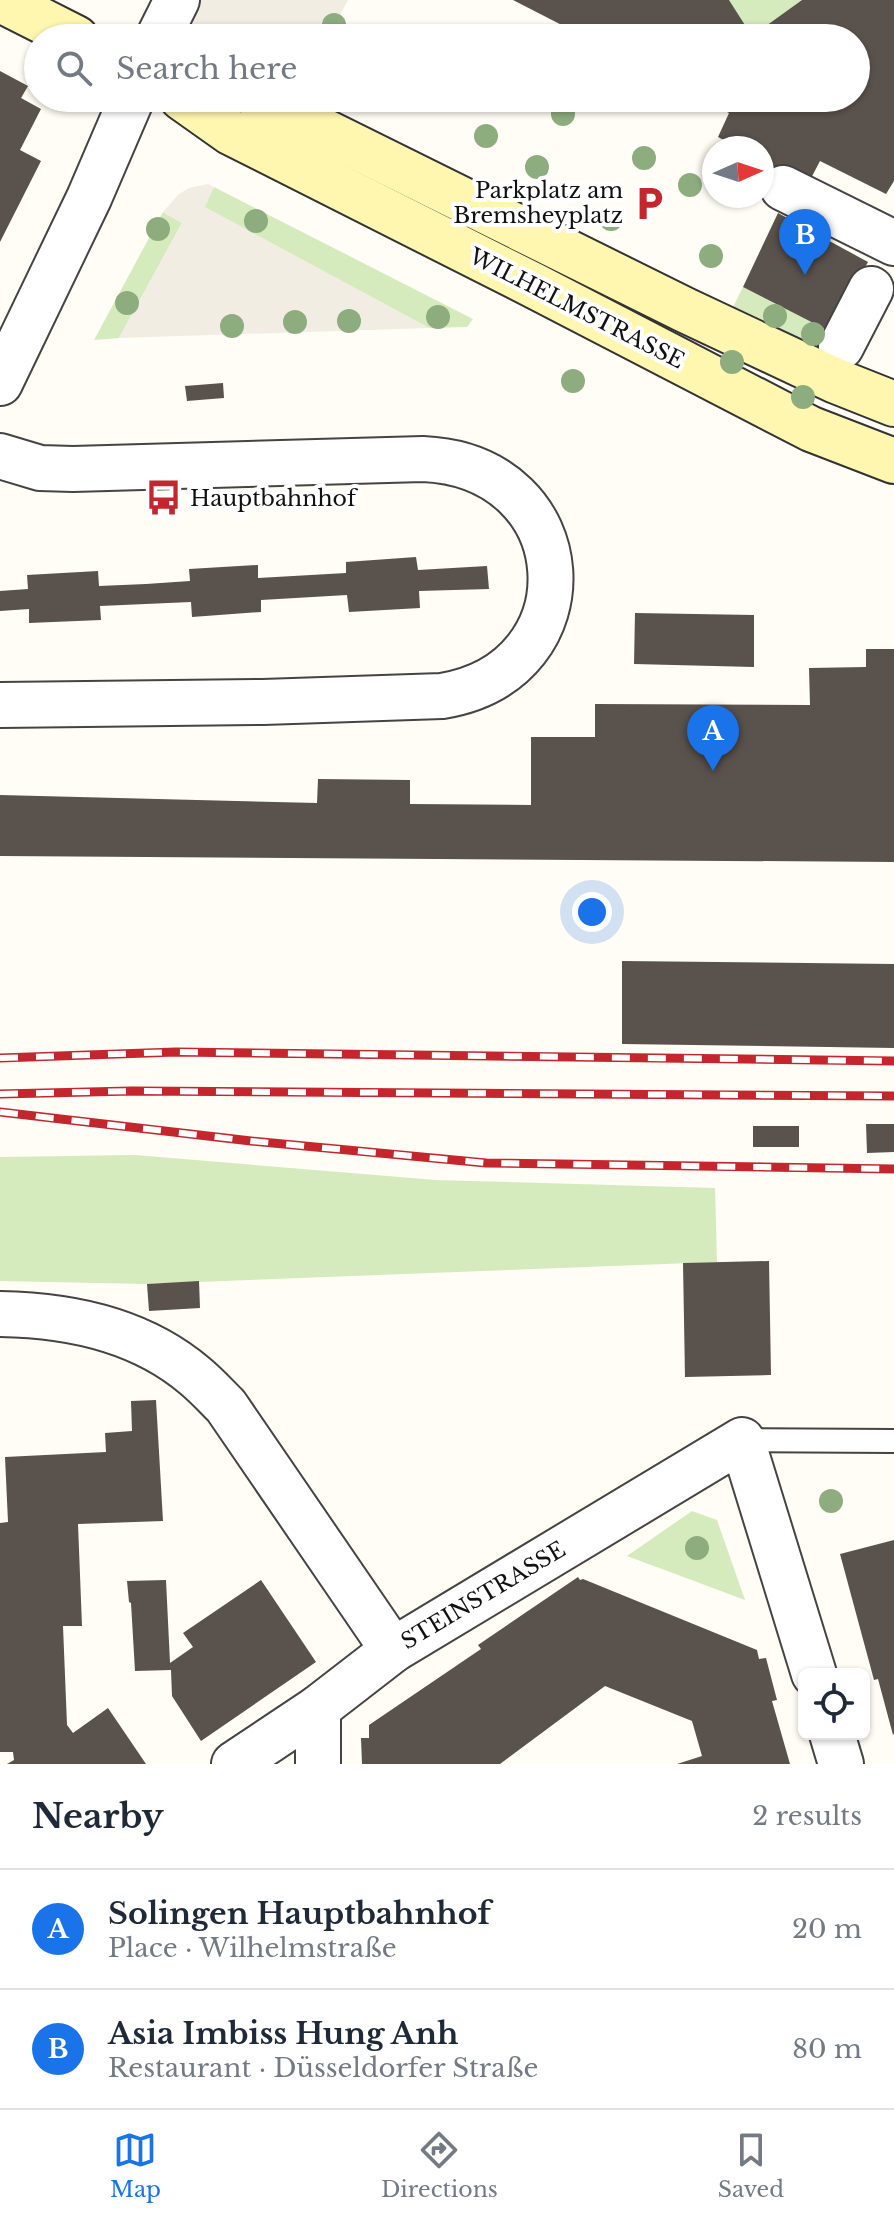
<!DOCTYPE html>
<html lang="en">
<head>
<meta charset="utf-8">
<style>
	:root { --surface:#fff; --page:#f2f2f3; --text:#1f2937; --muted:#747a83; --line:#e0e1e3; --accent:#1a73e8 }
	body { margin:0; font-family:"Libre Baskerville",serif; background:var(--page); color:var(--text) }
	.controls { position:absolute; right:24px; bottom:24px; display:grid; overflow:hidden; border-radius:12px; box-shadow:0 2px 6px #0004 }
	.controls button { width:72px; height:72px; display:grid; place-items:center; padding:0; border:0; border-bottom:2px solid var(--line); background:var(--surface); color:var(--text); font:40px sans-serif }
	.compass { position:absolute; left:702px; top:136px; width:72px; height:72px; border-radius:50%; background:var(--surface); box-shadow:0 2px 6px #0004; rotate:87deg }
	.you { position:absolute; left:592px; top:912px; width:28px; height:28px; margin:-20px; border:6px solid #fff; border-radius:50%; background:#1a73e8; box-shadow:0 0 0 12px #1a73e833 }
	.badge { display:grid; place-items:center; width:52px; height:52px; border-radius:50%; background:var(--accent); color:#fff; font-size:26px; font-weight:700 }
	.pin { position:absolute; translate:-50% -66px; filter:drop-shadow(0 2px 4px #0008) }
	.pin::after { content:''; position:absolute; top:42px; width:28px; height:24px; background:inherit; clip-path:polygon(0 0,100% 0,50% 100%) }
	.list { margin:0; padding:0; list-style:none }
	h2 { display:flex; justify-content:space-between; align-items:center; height:104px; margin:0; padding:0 32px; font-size:34px }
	h2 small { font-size:26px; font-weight:400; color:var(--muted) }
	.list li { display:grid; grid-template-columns:52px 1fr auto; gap:24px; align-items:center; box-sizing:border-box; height:120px; padding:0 32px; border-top:2px solid var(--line) }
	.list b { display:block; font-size:30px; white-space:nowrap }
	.list p { margin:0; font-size:26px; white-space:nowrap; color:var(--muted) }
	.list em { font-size:26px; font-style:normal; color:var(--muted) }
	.icon { flex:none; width:44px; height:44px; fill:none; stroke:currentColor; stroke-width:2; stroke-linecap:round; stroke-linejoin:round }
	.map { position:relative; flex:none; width:894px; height:1764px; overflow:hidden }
	.search { position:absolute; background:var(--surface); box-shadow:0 2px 6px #0004; left:24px; right:24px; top:24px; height:88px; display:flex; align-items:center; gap:20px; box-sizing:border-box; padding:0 28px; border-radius:44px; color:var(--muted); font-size:30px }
	.sheet { height:344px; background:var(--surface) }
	nav { display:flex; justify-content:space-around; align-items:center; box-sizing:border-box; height:112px; border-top:2px solid var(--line); background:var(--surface); font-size:22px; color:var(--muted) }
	nav a { display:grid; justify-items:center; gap:4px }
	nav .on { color:var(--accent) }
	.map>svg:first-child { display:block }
	.green { fill:#d5ebbd }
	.plaza { fill:#f1ede2 }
	.building { fill:#5a524d }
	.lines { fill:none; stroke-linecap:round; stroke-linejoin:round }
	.lane-casing { stroke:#444; stroke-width:26 }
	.street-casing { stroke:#444; stroke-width:48 }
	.secondary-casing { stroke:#333; stroke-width:48 }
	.lane { stroke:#fff; stroke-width:22 }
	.street { stroke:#fff; stroke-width:44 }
	.secondary { stroke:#fff6b0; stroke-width:44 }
	.rail-casing { stroke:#c4262e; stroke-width:9 }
	.rail { stroke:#fff; stroke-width:6; stroke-dasharray:18; stroke-linecap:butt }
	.tree { fill:#8dad7f }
	.labels { text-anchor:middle; stroke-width:8; stroke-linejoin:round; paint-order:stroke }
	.poi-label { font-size:22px; fill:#111; stroke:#fff; text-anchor:end }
	.street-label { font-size:22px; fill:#111; stroke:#fff }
</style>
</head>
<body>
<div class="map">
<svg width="894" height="1764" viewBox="0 0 894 1764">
	<rect width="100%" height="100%" fill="#fffdf5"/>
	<g class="green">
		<path d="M 729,0 L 802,0 L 752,36 Z"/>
		<path d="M 214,187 L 473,319 L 467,327 L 429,328 L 204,207 Z"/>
		<path d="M 163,212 L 182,223 L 119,338 L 94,340 Z"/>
		<path d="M 743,287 L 829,331 L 820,351 L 731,311 Z"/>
		<path d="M 135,1155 L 436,1180 L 715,1188 L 717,1262 L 147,1284 L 0,1281 L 0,1157 Z"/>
		<path d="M 692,1511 L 717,1520 L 745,1600 L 627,1556 Z"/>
	</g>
	<g class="plaza">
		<path d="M 177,0 L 348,0 L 328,38 L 198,38 L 165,23 Z"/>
		<path d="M 208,184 L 214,187 L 205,207 L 429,328 L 119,338 L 182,223 L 163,212 L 179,194 L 189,188 Z"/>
	</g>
	<g class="building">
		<path d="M 513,0 L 729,0 L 752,36 L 802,0 L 894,0 L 894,181 L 886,194 L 820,161 L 808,184 L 762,160 L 762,148 L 739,148 L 718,137 L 729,113 L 701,98 L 856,98 L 856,38 L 587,38 Z"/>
		<path d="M 0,71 L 28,86 L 21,98 L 41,109 L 20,150 L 41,161 L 0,242 Z"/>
		<path d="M 778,213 L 868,262 L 829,331 L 743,287 Z"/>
		<path d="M 223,383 L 224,398 L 187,401 L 185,386 Z"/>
		<path d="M 416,557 L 418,570 L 487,566 L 489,589 L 419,591 L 420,608 L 349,612 L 347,595 L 261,600 L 261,612 L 192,617 L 191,602 L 100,606 L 101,620 L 29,623 L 29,609 L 0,611 L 0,591 L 28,589 L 27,575 L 98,571 L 99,586 L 146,584 L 190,581 L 189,569 L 258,565 L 258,578 L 311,575 L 346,573 L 346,562 Z"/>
		<path d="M 635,613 L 754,615 L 754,667 L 634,664 Z"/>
		<path d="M 866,649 L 894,649 L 894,862 L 0,856 L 0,795 L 317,803 L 318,779 L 410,780 L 410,804 L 531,805 L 531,737 L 595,737 L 595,704 L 810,705 L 809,668 L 866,667 Z"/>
		<path d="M 622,961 L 894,964 L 894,1048 L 622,1044 Z"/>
		<path d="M 866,1124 L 894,1124 L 894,1152 L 867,1153 Z"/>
		<rect x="753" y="1126" width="46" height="21"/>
		<path d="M 769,1261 L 771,1375 L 685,1377 L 683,1263 Z"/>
		<path d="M 199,1281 L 200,1308 L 149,1311 L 147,1284 Z"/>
		<path d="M 156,1400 L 163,1521 L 78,1524 L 82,1626 L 63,1626 L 67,1725 L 73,1733 L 108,1708 L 146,1764 L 7,1764 L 14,1760 L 13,1752 L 0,1752 L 0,1523 L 8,1522 L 5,1457 L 106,1452 L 105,1433 L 132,1431 L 131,1401 Z"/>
		<path d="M 894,1540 L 894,1734 L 893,1735 L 878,1679 L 874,1680 L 840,1554 Z"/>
		<path d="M 578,1577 L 580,1580 L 583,1579 L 757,1650 L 759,1659 L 766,1658 L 777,1700 L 772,1701 L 790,1764 L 677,1764 L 702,1756 L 692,1721 L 605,1686 L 500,1764 L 362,1764 L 361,1738 L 369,1738 L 369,1725 L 481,1649 L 478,1645 Z"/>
		<path d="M 166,1580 L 170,1663 L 193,1647 L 183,1633 L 261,1580 L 316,1662 L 201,1741 L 172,1696 L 171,1670 L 135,1671 L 131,1603 L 129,1602 L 127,1581 Z"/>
	</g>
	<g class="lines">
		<defs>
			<path id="lane" d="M 742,1440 L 894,1441"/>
			<g id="street">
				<path d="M 158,38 L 177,0"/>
				<path d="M 783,188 L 894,243"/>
				<path d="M 841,347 L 871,289"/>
				<path d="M 0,383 L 89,198 L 132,98"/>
				<path d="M 0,456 L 40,468 L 73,469 L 423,459 C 584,466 595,671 442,696 L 263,702 L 0,705"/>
				<path d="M 0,1314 C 69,1315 141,1330 195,1376 C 206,1385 216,1396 226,1406 L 393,1650"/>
				<path d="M 318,1708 L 318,1764"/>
				<path d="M 832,1734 L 841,1764"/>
				<path d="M 234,1764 L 318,1708 L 393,1650 L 742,1440 L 814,1674"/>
			</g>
			<g id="secondary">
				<path d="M 1,0 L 76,38"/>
				<path d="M 182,98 L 230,132 L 533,285 L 811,429 L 894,461"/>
				<path d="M 257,98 L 685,310 L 836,381 L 894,404"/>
			</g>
		</defs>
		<use href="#lane" class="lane-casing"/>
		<use href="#street" class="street-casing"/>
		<use href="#secondary" class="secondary-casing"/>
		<use href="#lane" class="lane"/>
		<use href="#street" class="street"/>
		<use href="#secondary" class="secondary"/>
		<defs>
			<g id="rail">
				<path d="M 0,1058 L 176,1052 L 894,1061"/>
				<path d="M 0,1094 L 132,1091 L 894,1096"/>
				<path d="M 0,1112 L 251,1141 L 486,1163 L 894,1169"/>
			</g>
		</defs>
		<use href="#rail" class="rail-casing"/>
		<use href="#rail" class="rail"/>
	</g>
	<g class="tree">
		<circle cx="334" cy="25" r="12"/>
		<circle cx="563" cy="114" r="12"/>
		<circle cx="486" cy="136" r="12"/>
		<circle cx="644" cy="158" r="12"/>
		<circle cx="537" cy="167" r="12"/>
		<circle cx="690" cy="185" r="12"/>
		<circle cx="611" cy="219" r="12"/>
		<circle cx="256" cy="221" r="12"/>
		<circle cx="158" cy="229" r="12"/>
		<circle cx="711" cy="256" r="12"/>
		<circle cx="127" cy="303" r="12"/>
		<circle cx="775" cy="316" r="12"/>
		<circle cx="438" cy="317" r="12"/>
		<circle cx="349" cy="321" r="12"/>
		<circle cx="295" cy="322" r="12"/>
		<circle cx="232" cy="326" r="12"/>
		<circle cx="813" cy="334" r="12"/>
		<circle cx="732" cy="362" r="12"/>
		<circle cx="573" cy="381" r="12"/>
		<circle cx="803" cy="397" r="12"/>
		<circle cx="831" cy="1501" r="12"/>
		<circle cx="697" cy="1548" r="12"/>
	</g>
	<defs>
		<symbol id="parking-bare" viewBox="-9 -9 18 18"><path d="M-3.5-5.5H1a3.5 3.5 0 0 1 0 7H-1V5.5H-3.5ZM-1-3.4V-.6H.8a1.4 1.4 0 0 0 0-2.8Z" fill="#c4262e" stroke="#fff" stroke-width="2.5" paint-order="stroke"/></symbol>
		<symbol id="bus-bare" viewBox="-9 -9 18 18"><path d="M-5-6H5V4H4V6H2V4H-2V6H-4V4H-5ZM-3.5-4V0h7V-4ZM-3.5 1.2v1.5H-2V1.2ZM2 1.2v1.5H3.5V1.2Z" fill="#c4262e" stroke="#fff" stroke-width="2.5" paint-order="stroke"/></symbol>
	</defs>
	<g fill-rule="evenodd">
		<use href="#parking-bare" x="624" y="178" width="51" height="51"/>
		<use href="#bus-bare" x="138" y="472" width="51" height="51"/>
	</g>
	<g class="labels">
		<g class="poi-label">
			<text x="623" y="198">Parkplatz am<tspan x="623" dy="25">Bremsheyplatz</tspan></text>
			<text x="190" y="506" text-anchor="start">Hauptbahnhof</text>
		</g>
		<g class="street-label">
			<text transform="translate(577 308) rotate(27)" y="8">WILHELMSTRASSE</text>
			<text transform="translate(483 1595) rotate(-31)" y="8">STEINSTRASSE</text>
		</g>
	</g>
</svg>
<div class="controls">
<button><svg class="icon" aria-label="locate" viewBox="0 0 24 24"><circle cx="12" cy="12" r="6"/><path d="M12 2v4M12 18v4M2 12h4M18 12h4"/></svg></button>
</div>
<svg class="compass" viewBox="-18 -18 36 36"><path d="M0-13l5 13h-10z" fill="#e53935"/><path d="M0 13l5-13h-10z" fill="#747a83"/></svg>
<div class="you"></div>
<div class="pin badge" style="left:713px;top:771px">A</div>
<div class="pin badge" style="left:805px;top:275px">B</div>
<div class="search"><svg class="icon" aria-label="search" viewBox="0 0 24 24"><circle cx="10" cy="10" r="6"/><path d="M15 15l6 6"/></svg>Search here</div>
</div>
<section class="sheet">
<h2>Nearby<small>2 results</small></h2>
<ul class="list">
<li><span class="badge">A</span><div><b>Solingen Hauptbahnhof</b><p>Place · Wilhelmstraße</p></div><em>20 m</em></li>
<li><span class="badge">B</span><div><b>Asia Imbiss Hung Anh</b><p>Restaurant · Düsseldorfer Straße</p></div><em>80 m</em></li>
</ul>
</section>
<nav>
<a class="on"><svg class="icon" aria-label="map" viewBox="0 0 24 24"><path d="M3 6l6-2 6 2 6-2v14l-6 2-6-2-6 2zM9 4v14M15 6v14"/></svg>Map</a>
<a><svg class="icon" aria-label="directions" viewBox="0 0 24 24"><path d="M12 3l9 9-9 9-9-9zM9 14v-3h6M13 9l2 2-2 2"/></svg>Directions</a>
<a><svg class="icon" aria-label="saved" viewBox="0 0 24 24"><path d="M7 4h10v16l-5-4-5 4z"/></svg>Saved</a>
</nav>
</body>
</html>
